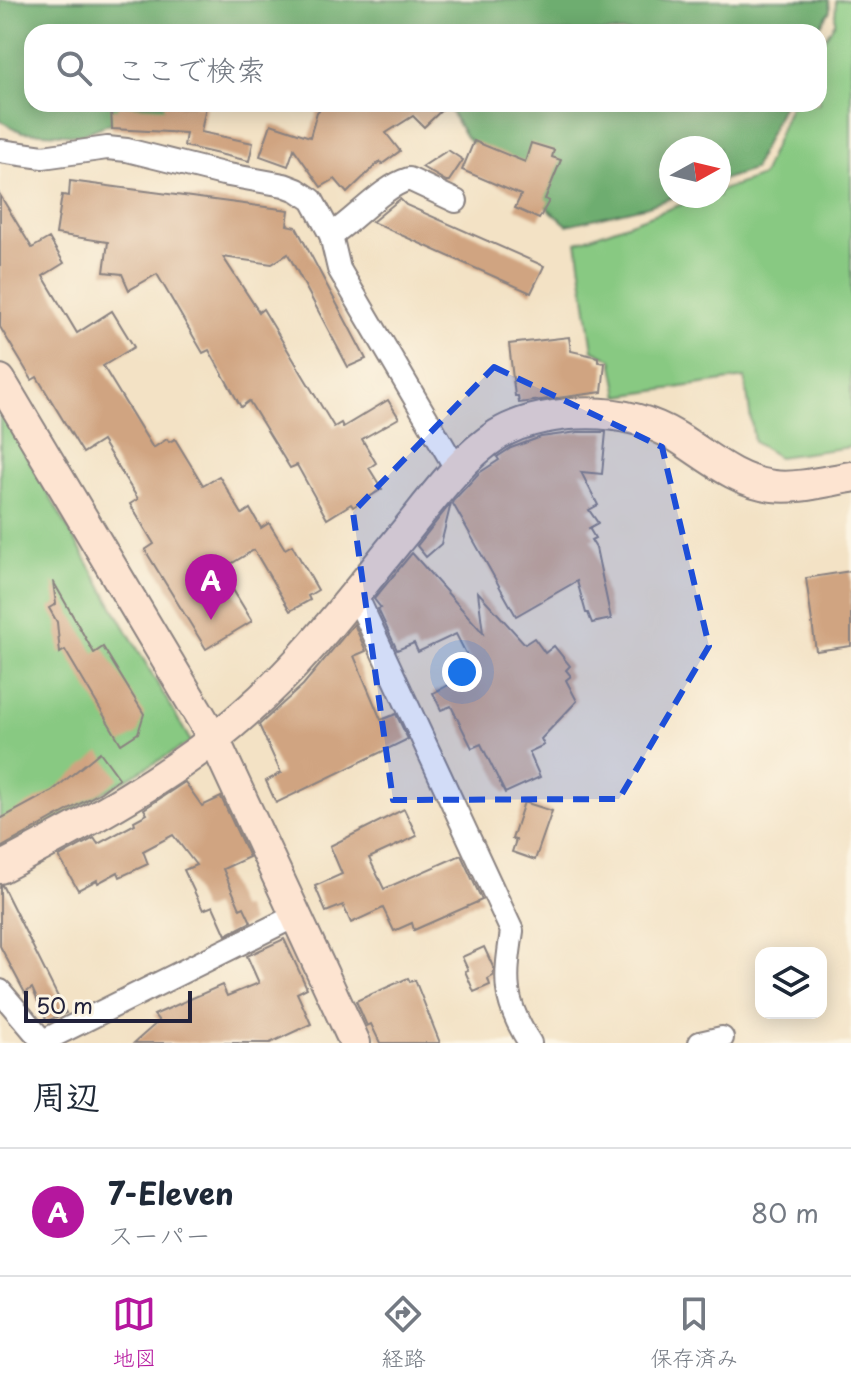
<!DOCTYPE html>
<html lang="ja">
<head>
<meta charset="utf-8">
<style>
	:root { --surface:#fff; --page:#f2f2f3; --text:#1f2937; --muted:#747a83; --line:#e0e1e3; --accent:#b5179e }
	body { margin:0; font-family:"Playpen Sans","Klee One",sans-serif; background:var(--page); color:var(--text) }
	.controls { position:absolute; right:24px; bottom:24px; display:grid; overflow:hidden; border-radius:16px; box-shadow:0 4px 20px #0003 }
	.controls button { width:72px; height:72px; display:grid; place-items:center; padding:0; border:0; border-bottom:2px solid var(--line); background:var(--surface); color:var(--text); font:40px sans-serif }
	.compass { position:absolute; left:659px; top:136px; width:72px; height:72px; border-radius:50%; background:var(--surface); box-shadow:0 4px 20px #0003; rotate:82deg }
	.scale { position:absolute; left:24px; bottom:20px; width:168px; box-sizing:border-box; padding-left:8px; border:4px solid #22223b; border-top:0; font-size:22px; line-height:28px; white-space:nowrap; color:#22223b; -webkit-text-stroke:6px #fcf5e5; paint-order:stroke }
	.you { position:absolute; left:462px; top:672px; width:28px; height:28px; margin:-20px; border:6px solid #fff; border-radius:50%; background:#1a73e8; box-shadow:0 0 0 12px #1a73e833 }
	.badge { display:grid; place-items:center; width:52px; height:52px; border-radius:50%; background:var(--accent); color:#fff; font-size:26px; font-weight:700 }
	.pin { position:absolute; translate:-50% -66px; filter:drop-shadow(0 2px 4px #0008) }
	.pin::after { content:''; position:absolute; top:42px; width:28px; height:24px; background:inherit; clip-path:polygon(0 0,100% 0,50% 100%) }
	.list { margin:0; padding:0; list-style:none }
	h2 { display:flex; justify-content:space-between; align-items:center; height:104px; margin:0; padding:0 32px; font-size:34px }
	h2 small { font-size:26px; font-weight:400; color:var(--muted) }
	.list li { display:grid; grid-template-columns:52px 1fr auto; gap:24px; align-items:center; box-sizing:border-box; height:128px; padding:0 32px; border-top:2px solid var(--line) }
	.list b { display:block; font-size:30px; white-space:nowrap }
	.list p { margin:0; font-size:26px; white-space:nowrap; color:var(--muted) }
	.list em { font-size:26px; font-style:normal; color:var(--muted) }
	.icon { flex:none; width:44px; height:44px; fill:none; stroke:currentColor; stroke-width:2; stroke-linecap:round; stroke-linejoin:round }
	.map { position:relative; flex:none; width:851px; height:1043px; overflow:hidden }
	.search { position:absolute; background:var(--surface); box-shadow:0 4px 20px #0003; left:24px; right:24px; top:24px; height:88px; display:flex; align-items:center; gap:20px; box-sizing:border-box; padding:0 28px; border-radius:24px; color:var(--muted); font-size:30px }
	.sheet { height:232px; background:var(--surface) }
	nav { display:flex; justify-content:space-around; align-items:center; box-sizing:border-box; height:112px; border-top:2px solid var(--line); background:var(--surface); font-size:22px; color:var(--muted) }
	nav a { display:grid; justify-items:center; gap:4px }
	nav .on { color:var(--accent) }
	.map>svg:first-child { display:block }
	.green { fill:#88c982; stroke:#55765e; stroke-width:2 }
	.forest { fill:#6ead70; stroke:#486856; stroke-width:2 }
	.building { fill:#d0a481 }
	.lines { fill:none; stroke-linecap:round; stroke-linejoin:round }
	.street-casing { stroke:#8a8280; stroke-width:26 }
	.secondary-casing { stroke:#8a8280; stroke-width:34 }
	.street { stroke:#fff; stroke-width:22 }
	.secondary { stroke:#fde4d1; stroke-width:30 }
	.marked { fill:#1d4ed8; fill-opacity:0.2; stroke:#1d4ed8; stroke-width:6; stroke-dasharray:16 10; stroke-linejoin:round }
</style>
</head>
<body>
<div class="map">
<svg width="851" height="1043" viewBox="0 0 851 1043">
	<rect width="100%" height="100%" fill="#fcf5e5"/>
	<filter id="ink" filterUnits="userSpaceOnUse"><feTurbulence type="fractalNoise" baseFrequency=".0125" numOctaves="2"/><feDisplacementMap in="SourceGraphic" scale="16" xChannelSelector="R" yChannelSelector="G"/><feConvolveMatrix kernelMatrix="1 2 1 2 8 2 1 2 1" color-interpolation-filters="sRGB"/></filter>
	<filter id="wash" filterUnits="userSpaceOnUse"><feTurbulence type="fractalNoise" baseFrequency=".006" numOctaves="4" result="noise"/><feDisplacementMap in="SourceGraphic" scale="32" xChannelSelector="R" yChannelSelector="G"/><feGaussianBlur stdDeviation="1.8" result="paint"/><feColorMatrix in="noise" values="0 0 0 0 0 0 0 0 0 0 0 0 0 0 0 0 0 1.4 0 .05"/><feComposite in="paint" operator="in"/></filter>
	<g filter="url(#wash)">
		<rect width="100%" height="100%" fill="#f3e2c5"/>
		<g class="green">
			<path d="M 836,0 L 851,0 L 851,447 L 778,457 L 754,442 L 745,378 L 619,396 L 612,359 L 593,350 L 577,242 L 705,196 L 719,196 L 719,191 L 762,176 L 791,104 L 819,104 L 819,48 L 835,22 Z"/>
			<path d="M 0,410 L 191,742 L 0,852 Z"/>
		</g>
		<g class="forest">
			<path d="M 0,0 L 829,0 L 830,11 L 816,32 L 32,32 L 32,104 L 193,104 L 161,124 L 119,120 L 80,135 L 22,132 L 0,121 Z"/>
			<path d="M 446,104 L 783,104 L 753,170 L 719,181 L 719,148 L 671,148 L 671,196 L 677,196 L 648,206 L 567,225 L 466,137 Z"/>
		</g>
		<g id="blocks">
			<g class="building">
				<path d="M 164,104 L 206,106 L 201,132 L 253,143 L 249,161 L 184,146 L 186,133 L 112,129 L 111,109 L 118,109 L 118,105 L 164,108 Z"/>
				<path d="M 325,104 L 448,104 L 424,127 L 413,116 L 386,133 L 400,151 L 382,164 L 380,161 L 347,193 L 335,179 L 321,187 L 294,149 L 288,166 L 260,156 L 271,124 L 310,137 L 317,112 Z"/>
				<path d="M 474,141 L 525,162 L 531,143 L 554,150 L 552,157 L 561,160 L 545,199 L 549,201 L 539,219 L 515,208 L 521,195 L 462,170 Z"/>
				<path d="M 448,150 L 463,160 L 449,181 L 446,181 L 422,167 Z"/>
				<path d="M 70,181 L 289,210 L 287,225 L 296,227 L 366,359 L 348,367 L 288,254 L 272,264 L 223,257 L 259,312 L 263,309 L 334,427 L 341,423 L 343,427 L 388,400 L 399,418 L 362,439 L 376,463 L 369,468 L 382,489 L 353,507 L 351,504 L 327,519 L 297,465 L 290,468 L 249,401 L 241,407 L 209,350 L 203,353 L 157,274 L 129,290 L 122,274 L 104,272 L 108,242 L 56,234 L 62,195 L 69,196 Z"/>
				<path d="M 0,195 L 32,248 L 49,238 L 64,263 L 43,276 L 77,333 L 112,311 L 134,347 L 103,366 L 153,448 L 167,439 L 169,442 L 175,439 L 203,485 L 219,476 L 242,514 L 250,509 L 261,528 L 269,523 L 285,549 L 292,545 L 318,590 L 308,596 L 310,600 L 290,611 L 254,550 L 221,570 L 252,621 L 206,649 L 145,550 L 154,544 L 130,504 L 138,499 L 102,441 L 83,453 L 37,377 L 32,380 L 0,327 Z"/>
				<path d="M 400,199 L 406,205 L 544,266 L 531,293 L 372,222 Z"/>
				<path d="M 569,337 L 571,351 L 598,357 L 598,362 L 605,363 L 602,392 L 519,403 L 518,396 L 515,396 L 509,344 Z"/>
				<path d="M 578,432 L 606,432 L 602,474 L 581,472 L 598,505 L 589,510 L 598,523 L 589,528 L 595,538 L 591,540 L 596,548 L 611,619 L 592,623 L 588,613 L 586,613 L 577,581 L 516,616 L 452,502 L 479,473 L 499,460 L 497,457 L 511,448 L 541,437 Z"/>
				<path d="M 451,503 L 441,544 L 426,557 L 417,546 Z"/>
				<path d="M 412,553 L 483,633 L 478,592 L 525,644 L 534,638 L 545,653 L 554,646 L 570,666 L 566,670 L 571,676 L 566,680 L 577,701 L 541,739 L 544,745 L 529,752 L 540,777 L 505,793 L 481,744 L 472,748 L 451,706 L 441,710 L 433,693 L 475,671 L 456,634 L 418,652 L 414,643 L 397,650 L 378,609 L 381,608 L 374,599 Z"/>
				<path d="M 851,571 L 851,646 L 816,651 L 806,578 Z"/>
				<path d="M 53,581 L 94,653 L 103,647 L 144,714 L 138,733 L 121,744 L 65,650 L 60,653 L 57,622 L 49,608 L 56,604 Z"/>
				<path d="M 354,624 L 366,651 L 354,656 L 381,720 L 396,714 L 408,739 L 276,803 L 266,781 L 281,773 L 259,725 L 303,685 Z"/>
				<path d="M 100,752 L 119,778 L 101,792 L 0,848 L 0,819 L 52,791 Z"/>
				<path d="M 185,782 L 202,806 L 221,797 L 249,857 L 223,869 L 240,909 L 244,907 L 251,922 L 226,935 L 213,906 L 203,910 L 184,870 L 196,865 L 173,835 L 143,851 L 148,864 L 120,877 L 118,872 L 98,883 L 97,880 L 78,890 L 59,857 L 94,838 L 98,844 L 135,824 L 134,821 L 147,814 L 144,809 Z"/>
				<path d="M 524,802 L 552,811 L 535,860 L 512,852 L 516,840 L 512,839 Z"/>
				<path d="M 404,809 L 417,836 L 369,858 L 384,889 L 461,855 L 482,900 L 414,930 L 412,923 L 394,931 L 383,908 L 351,923 L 343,905 L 326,912 L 315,886 L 342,874 L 330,846 Z"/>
				<path d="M 2,885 L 66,1013 L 47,1021 L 32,988 L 25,993 L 0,946 L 0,886 Z"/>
				<path d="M 284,939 L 307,988 L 297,993 L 311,1024 L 270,1043 L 134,1043 L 159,1021 L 154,1015 L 222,985 L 227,996 L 259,983 L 247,956 Z"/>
				<path d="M 484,947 L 494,969 L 493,976 L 488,979 L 490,985 L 474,992 L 465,971 L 468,970 L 462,957 Z"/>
				<path d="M 408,978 L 410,982 L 415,980 L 440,1043 L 380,1043 L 371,1024 L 367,1026 L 356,1001 Z"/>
			</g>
		</g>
	</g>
	<g filter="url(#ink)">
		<use href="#blocks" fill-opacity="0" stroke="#8a8280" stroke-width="2"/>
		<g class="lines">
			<defs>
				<g id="street">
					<path d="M 0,151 L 43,157 L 107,148 L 127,150 L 223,174 L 284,185 L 297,190 L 312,200 L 331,235 L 339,269 L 457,470"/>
					<path d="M 331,235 C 356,219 382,187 409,179 L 456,201"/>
					<path d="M 355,593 L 512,931 C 505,979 502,1000 530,1043"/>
					<path d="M 0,991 L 44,1043"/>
					<path d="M 43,1041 L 295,916"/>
					<path d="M 700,1043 L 722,1038"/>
				</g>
				<g id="secondary">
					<path d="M 0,380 L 214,739 L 355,1043"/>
					<path d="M 0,868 C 86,823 172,778 245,713 C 306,660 354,594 405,532 C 433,498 460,459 497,435 C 510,427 527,421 542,418 C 588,409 636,412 677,437 C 706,455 736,482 773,486 C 798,489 826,481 851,477"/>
				</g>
			</defs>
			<use href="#street" class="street-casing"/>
			<use href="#secondary" class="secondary-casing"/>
			<use href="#street" class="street"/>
			<use href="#secondary" class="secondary"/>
		</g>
	</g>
	<path class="marked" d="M 494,367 L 662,447 L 709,646 L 619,799 L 393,800 L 353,512 Z"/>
</svg>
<div class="controls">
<button><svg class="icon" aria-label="layers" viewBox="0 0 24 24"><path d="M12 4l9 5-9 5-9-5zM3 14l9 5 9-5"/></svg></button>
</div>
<svg class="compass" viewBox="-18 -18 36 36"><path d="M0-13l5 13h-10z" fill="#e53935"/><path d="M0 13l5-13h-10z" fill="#747a83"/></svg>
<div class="scale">50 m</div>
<div class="you"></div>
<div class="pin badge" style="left:211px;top:620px">A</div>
<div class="search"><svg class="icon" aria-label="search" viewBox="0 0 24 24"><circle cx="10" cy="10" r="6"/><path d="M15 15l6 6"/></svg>ここで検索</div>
</div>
<section class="sheet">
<h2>周辺<small></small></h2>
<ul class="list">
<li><span class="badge">A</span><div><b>7-Eleven</b><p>スーパー</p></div><em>80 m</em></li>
</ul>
</section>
<nav>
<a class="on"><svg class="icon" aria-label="map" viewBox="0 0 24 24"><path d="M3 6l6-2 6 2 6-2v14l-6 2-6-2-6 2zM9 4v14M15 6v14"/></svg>地図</a>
<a><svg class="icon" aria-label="directions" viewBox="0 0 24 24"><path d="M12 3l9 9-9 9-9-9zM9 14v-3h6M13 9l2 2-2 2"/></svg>経路</a>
<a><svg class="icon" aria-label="saved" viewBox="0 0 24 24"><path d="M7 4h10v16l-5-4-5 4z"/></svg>保存済み</a>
</nav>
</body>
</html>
